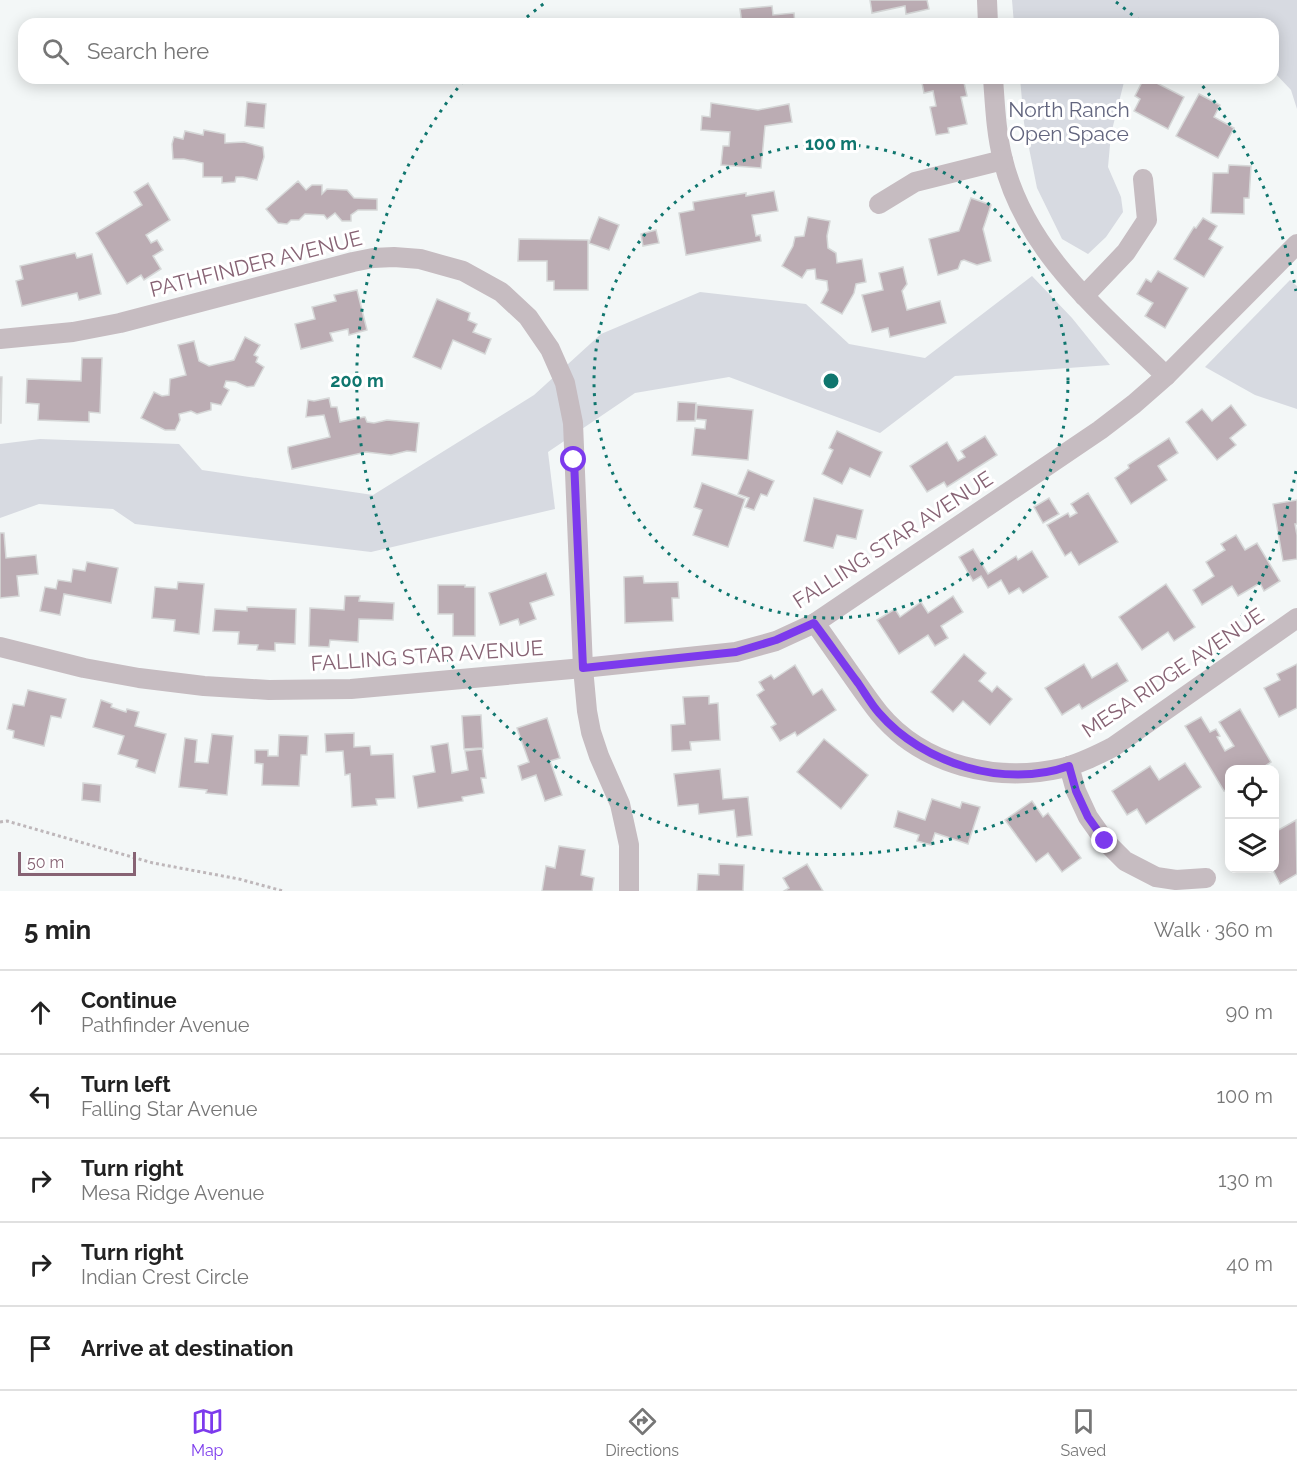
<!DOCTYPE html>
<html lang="en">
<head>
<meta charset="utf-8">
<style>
	:root { --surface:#fff; --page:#f6f6f6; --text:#222; --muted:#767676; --line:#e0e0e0; --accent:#7c3aed }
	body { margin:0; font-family:Raleway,sans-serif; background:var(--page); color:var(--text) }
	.controls { position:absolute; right:18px; bottom:18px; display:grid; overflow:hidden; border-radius:12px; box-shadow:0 3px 15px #0003 }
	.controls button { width:54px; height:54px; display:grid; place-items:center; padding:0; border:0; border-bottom:2px solid var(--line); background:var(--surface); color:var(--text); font:30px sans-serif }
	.scale { position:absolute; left:18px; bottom:15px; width:118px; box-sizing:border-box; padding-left:6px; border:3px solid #876374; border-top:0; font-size:16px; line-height:21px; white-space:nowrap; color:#876374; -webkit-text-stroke:4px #fff; paint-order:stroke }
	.stop { position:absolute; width:18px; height:18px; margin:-14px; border:4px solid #7c3aed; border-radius:50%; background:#fff }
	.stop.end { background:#7c3aed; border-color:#fff; box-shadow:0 2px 6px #0008 }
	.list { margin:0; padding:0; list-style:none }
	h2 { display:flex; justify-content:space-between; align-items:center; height:78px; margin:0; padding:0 24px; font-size:26px }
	h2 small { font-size:20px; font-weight:400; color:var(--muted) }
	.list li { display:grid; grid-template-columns:39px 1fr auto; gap:18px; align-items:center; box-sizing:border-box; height:84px; padding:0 24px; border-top:2px solid var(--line) }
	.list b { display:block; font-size:22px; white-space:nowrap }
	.list p { margin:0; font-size:20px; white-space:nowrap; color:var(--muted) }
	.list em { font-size:20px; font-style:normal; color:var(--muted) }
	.icon { flex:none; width:33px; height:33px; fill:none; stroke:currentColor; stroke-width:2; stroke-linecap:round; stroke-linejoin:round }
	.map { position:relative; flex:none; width:1297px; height:891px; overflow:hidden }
	.search { position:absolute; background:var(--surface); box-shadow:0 3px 15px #0003; left:18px; right:18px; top:18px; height:66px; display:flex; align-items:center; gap:15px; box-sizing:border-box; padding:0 21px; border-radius:18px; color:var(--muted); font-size:22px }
	.sheet { height:498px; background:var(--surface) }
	nav { display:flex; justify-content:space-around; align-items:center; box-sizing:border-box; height:84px; border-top:2px solid var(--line); background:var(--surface); font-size:16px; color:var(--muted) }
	nav a { display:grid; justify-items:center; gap:3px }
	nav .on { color:var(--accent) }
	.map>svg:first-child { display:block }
	.green { fill:#d7dae1 }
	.building { fill:#bbacb3; stroke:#d6d8d8; stroke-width:1.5 }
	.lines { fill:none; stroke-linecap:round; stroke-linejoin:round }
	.path { stroke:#beb7ba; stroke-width:3; stroke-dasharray:3 3; stroke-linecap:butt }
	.minor { stroke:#c6bcc1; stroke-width:20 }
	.route { stroke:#7c3aed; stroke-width:8 }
	.ring { fill:none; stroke:#0f766e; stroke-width:3; stroke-dasharray:3 6 }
	.labels { text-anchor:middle; stroke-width:6; stroke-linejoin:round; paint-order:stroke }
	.park-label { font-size:21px; fill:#62657e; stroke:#fff }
	.street-label { font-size:21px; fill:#876374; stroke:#fff }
	.centre { fill:#0f766e; stroke:#fff; stroke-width:3 }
	.ring-label { font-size:18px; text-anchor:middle; font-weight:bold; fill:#0f766e; stroke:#fff; stroke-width:6; stroke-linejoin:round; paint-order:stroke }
</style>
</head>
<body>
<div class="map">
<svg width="1297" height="891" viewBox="0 0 1297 891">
	<rect width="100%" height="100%" fill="#f3f7f7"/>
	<g class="green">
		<path d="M 1012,0 L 1297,0 L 1297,109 L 1291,90 L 1273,71 L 1273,24 L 1208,24 L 1203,20 L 1190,24 L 1014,24 Z"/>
		<path d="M 1020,78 L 1125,78 L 1111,134 L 1108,167 L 1121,197 L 1123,212 L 1106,237 L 1088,254 L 1062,239 L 1037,188 L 1024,123 Z"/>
		<path d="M 1032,276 L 1072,318 L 1110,365 L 955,376 L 880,433 L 729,377 L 635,393 L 548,452 L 555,509 L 371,552 L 135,524 L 113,509 L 39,504 L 0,518 L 0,444 L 40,439 L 179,444 L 202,470 L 373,495 L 534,395 L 601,334 L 700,292 L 806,304 L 849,344 L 925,358 Z"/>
		<path d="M 1290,280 L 1297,286 L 1297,409 L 1255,395 L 1205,367 Z"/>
	</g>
	<g class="building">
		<path d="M 870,0 L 927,0 L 929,9 L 906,14 L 905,6 L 872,13 Z"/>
		<path d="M 772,6 L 773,15 L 794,13 L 795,24 L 742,24 L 740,9 Z"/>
		<path d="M 921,78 L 963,78 L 967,96 L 961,97 L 967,124 L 948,128 L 949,133 L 936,135 L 930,107 L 936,106 L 933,91 L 924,93 Z"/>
		<path d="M 1144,78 L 1147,78 L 1184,97 L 1168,129 L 1134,111 L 1140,99 L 1135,96 Z"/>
		<path d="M 1199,94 L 1220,105 L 1214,117 L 1234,128 L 1218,158 L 1176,136 Z"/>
		<path d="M 247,102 L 266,104 L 264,128 L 245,126 Z"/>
		<path d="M 711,103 L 758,110 L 789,104 L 792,122 L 765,126 L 761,168 L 721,165 L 723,146 L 729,146 L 730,132 L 701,130 L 702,116 L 710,117 Z"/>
		<path d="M 204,130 L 225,134 L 225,143 L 244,142 L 263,147 L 264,157 L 257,180 L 243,177 L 236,177 L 235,182 L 222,183 L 222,177 L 203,177 L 203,163 L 184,159 L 173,159 L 172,144 L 174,137 L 183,139 L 185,131 L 203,135 Z"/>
		<path d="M 1229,165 L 1251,166 L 1249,198 L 1244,198 L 1244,214 L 1211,213 L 1213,173 L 1228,173 Z"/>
		<path d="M 298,181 L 306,190 L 312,185 L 322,185 L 322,194 L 327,189 L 347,190 L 354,198 L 377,199 L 377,210 L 358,210 L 351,215 L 351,221 L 342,221 L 335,213 L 327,219 L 324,215 L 305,214 L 299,220 L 291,220 L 287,224 L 278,223 L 266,209 Z"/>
		<path d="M 148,183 L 170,220 L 146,235 L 151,243 L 157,240 L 163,250 L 153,256 L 161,269 L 144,280 L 141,275 L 127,284 L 96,233 L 142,205 L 134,192 Z"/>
		<path d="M 774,191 L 778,211 L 752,215 L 756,236 L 760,235 L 761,241 L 686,255 L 679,213 L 694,210 L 693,202 L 746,193 L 746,196 Z"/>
		<path d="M 971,198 L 991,205 L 983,229 L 991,261 L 977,265 L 964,260 L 961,261 L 958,269 L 938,275 L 929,239 L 959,231 Z"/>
		<path d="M 599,217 L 619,225 L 609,250 L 589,243 Z"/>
		<path d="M 808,217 L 830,221 L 827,236 L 828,248 L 836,253 L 837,263 L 862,259 L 866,282 L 856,284 L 854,293 L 842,314 L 821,303 L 828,290 L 827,281 L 816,279 L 815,269 L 807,270 L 802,278 L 782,266 L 793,246 L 795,237 L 804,236 Z"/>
		<path d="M 1203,218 L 1217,226 L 1209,239 L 1223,247 L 1204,277 L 1174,259 L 1194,227 L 1196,228 Z"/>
		<path d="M 656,230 L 659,243 L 643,246 L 641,234 Z"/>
		<path d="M 519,239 L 588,240 L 588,290 L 554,290 L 554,281 L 547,281 L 547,261 L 518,261 Z"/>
		<path d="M 75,253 L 77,258 L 92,254 L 101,294 L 79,300 L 77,293 L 22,306 L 16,281 L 23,279 L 20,266 Z"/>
		<path d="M 903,267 L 907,284 L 902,291 L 907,310 L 940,301 L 946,323 L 890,337 L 888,328 L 872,332 L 862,295 L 883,290 L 879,273 Z"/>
		<path d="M 1158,271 L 1188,288 L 1165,328 L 1145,316 L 1153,303 L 1137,294 L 1146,279 L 1151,282 Z"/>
		<path d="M 357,290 L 367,330 L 349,335 L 348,329 L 330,333 L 333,341 L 301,349 L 295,324 L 315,319 L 312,307 L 336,301 L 334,295 Z"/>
		<path d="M 437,299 L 470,313 L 468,320 L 477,324 L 473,332 L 491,339 L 485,354 L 453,340 L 441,369 L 413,357 Z"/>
		<path d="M 245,337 L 260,345 L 254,355 L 258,357 L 256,362 L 264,367 L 254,386 L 247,387 L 236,382 L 226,381 L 224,387 L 229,390 L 221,405 L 211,403 L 211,410 L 197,414 L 191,411 L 179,414 L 180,420 L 175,430 L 165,430 L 141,418 L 154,392 L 162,396 L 169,395 L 170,379 L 186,375 L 178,345 L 194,341 L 199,361 L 209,366 L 234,360 Z"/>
		<path d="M 82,358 L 102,358 L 100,413 L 89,412 L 89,422 L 38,420 L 39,404 L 26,403 L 27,379 L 81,381 Z"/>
		<path d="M 0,377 L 2,377 L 1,423 L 0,423 Z"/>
		<path d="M 329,398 L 331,407 L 337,407 L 340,422 L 364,417 L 365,417 L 367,422 L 374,423 L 387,420 L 419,423 L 416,452 L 407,451 L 391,455 L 366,452 L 292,469 L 288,452 L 288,447 L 330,437 L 324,415 L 306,417 L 308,400 L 314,401 Z"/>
		<path d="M 678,402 L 696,403 L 695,421 L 677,421 Z"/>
		<path d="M 697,405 L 753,410 L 748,460 L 692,455 L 695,428 L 705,429 L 706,420 L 696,419 Z"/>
		<path d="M 1231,405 L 1246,425 L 1230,438 L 1236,445 L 1217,460 L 1186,422 L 1202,409 L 1212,421 Z"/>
		<path d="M 837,431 L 882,452 L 870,477 L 850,468 L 842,484 L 822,474 L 833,450 L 829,448 Z"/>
		<path d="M 985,436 L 997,455 L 947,487 L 944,482 L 927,492 L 910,466 L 947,442 L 958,461 L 965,457 L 961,451 Z"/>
		<path d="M 1169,438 L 1178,453 L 1158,466 L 1167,480 L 1131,504 L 1115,478 L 1129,468 L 1128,465 Z"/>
		<path d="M 748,470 L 774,481 L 767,496 L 761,494 L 754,510 L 745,507 L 749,498 L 738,494 Z"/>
		<path d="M 702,483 L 745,499 L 728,547 L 693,535 L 702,510 L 694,507 Z"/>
		<path d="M 1088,493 L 1118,542 L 1079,565 L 1071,552 L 1065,556 L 1047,525 L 1068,513 L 1070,517 L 1077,513 L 1071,504 Z"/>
		<path d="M 814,498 L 863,510 L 856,539 L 837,535 L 833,548 L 804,541 Z"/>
		<path d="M 1049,498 L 1059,514 L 1043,523 L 1034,507 Z"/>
		<path d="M 1297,500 L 1297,524 L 1295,524 L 1297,535 L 1297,559 L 1283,561 L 1273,504 Z"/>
		<path d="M 0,533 L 4,533 L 6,558 L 36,555 L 38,574 L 17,576 L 19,596 L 0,598 Z"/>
		<path d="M 1236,535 L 1245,550 L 1257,543 L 1280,581 L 1264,591 L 1260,583 L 1238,596 L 1232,586 L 1202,605 L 1193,590 L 1214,576 L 1206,562 L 1225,550 L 1221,544 Z"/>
		<path d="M 973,549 L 988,574 L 1016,556 L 1018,560 L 1032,551 L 1048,577 L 1023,593 L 1019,588 L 1009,594 L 1001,580 L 988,588 L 981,576 L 973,581 L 959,557 Z"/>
		<path d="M 87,562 L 118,568 L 111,603 L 64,594 L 60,615 L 40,611 L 45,587 L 56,589 L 58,580 L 71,582 L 73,569 L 85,571 Z"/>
		<path d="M 546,573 L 554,595 L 530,603 L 536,619 L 520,625 L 518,619 L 500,625 L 489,593 Z"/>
		<path d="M 643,576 L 644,583 L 678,582 L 679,598 L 672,598 L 673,621 L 625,623 L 624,577 Z"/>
		<path d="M 178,582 L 204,584 L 199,634 L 174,631 L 175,620 L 152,618 L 155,587 L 177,589 Z"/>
		<path d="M 1166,584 L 1195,627 L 1174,641 L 1168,632 L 1142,650 L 1119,617 Z"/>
		<path d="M 438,585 L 465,585 L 465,587 L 475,587 L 475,636 L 453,636 L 453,614 L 438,614 Z"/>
		<path d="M 345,596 L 360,596 L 359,601 L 394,603 L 393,620 L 359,619 L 358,642 L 330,640 L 329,647 L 309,646 L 310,608 L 344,610 Z"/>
		<path d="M 953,596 L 963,612 L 941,626 L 948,638 L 935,646 L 928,635 L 899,654 L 877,620 L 895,609 L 900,617 L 921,602 L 928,613 Z"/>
		<path d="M 247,607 L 296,609 L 295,644 L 275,643 L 275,651 L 257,650 L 258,645 L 238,644 L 239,632 L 213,631 L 215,609 L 247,611 Z"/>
		<path d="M 964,654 L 986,673 L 979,681 L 992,692 L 997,686 L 1012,699 L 990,725 L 963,701 L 953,712 L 931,692 Z"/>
		<path d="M 1117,663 L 1128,681 L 1082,709 L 1079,704 L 1062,715 L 1045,688 L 1084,664 L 1092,678 Z"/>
		<path d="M 1297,664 L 1297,708 L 1279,717 L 1264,688 L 1280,680 L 1277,674 Z"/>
		<path d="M 795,665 L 813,695 L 822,689 L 836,710 L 797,736 L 795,732 L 780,741 L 771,727 L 776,724 L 757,695 L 764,690 L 759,682 L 771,675 L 774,679 Z"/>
		<path d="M 28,690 L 66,699 L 61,718 L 51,716 L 44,746 L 13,738 L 14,731 L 7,729 L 13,704 L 24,706 Z"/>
		<path d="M 709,696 L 709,704 L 718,703 L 720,740 L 690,742 L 691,750 L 672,751 L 671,725 L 685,724 L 683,697 Z"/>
		<path d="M 101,700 L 112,704 L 111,707 L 126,712 L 127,709 L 139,712 L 135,726 L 166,734 L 155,773 L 136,767 L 138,760 L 118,754 L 124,736 L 93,727 Z"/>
		<path d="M 1240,709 L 1271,762 L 1259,770 L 1230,770 L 1230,788 L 1224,791 L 1185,726 L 1201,717 L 1210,732 L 1216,729 L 1220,736 L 1217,737 L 1225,751 L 1234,746 L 1219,722 Z"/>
		<path d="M 481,715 L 483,748 L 464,749 L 462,716 Z"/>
		<path d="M 547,718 L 560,758 L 550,761 L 562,795 L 545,801 L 536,775 L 522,780 L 518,766 L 529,762 L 517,728 Z"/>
		<path d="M 354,733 L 354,747 L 370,746 L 371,755 L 393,754 L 395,798 L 376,799 L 377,805 L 352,807 L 350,774 L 345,775 L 343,751 L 326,752 L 325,734 Z"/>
		<path d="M 212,734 L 233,736 L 227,795 L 206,793 L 207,790 L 179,787 L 185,738 L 197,740 L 195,762 L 208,763 Z"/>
		<path d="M 279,735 L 308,736 L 307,755 L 301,755 L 299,786 L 262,785 L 263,764 L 255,763 L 255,750 L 268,750 L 268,756 L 278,756 Z"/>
		<path d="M 824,739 L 868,775 L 841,809 L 797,772 Z"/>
		<path d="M 448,743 L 452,773 L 468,770 L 465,751 L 482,749 L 486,778 L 481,778 L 484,793 L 462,797 L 463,801 L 418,808 L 413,776 L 435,772 L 431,746 Z"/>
		<path d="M 1185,763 L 1201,787 L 1146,824 L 1137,809 L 1127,815 L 1112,791 L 1150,766 L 1159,780 Z"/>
		<path d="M 720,769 L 723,799 L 748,797 L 752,835 L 737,837 L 734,810 L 699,814 L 698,804 L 678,806 L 674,774 Z"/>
		<path d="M 83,783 L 101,785 L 100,802 L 82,800 Z"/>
		<path d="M 932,799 L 960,808 L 962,802 L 980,807 L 968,844 L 935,833 L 931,845 L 917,841 L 919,835 L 894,827 L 898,811 L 925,820 Z"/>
		<path d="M 1032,801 L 1043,817 L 1048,813 L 1081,858 L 1062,872 L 1048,853 L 1036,862 L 1005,820 Z"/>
		<path d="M 1296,820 L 1297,874 L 1280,884 L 1272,868 L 1274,868 L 1274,831 L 1275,832 Z"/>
		<path d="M 559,846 L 585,850 L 581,875 L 594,878 L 592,891 L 542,891 L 546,866 L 555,868 Z"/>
		<path d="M 719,864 L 744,865 L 743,891 L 697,891 L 698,874 L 719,875 Z"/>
		<path d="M 807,864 L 823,891 L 784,891 L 789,888 L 783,878 Z"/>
	</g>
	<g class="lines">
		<path class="path" d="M 0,822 L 7,821 L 153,863 L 239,879 L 283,891"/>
		<g class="minor">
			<path d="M 987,0 L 988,24"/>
			<path d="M 993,78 C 995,105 996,133 1003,160 C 1026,253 1101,312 1166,376"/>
			<path d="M 879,204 L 915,182 L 1003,160"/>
			<path d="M 1084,296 L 1126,252 L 1147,220 L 1143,179"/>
			<path d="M 0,339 L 73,332 L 120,323 L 353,262 L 373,258 L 394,257 L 420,259 L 463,271 L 501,292 L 528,317 L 550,349 L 565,383 L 573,423 L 583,668 L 587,711 L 591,732 L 599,756 L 620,804 L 629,845 L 629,891"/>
			<path d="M 815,623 C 829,643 843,663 857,683 C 864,693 871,703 879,713 C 923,766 997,783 1062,768 C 1080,764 1097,755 1113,747 L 1297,618"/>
			<path d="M 0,647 L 84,668 L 139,678 L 204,686 L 269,690 L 351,689 L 583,668 L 736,652 L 776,641 L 815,623 L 1100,430 L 1134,404 L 1166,376 L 1297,244"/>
			<path d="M 1069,766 L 1076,791 L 1088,817 L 1105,841 L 1125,861 L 1156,877 L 1176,880 L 1206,878"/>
		</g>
	</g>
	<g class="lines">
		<path class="route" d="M 574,460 L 583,668 L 736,652 L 776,640 L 814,623 C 829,643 843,663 858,683 C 865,693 871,704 879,713 C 923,764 1005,789 1069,766 L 1076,791 L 1088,817 L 1105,841"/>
	</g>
	<g class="ring">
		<circle cx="831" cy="381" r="237"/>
		<path d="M1296 471A474 474 0 1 1 465 79M520 23A474 474 0 0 1 546 2M1116 2A474 474 0 0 1 1142 23M1197 79A474 474 0 0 1 1296 291"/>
	</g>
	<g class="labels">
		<g class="park-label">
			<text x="1069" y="117">North Ranch<tspan x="1069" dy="24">Open Space</tspan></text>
		</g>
		<g class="street-label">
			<text transform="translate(256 264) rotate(-14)" y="7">PATHFINDER AVENUE</text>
			<text transform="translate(893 540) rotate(-33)" y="7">FALLING STAR AVENUE</text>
			<text transform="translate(427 656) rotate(-4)" y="7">FALLING STAR AVENUE</text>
			<text transform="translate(1173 673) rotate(-34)" y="7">MESA RIDGE AVENUE</text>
		</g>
	</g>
	<circle cx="831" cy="381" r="9" class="centre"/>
	<g class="ring-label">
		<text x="831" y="150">100 m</text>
		<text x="357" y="387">200 m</text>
	</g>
</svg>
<div class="controls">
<button><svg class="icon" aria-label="locate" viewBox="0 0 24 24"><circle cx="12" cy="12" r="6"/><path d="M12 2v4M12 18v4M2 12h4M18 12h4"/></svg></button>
<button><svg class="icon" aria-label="layers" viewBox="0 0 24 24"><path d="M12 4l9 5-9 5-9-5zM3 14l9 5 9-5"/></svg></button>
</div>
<div class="scale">50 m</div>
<div class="stop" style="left:574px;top:460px"></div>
<div class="stop end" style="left:1105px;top:841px"></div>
<div class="search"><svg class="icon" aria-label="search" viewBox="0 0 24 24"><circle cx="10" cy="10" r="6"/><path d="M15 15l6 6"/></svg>Search here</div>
</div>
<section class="sheet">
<h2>5 min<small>Walk · 360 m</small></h2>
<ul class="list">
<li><svg class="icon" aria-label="ahead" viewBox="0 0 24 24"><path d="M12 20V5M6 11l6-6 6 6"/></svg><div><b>Continue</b><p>Pathfinder Avenue</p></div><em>90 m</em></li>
<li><svg class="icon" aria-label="left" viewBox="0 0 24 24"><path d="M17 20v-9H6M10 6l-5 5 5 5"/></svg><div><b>Turn left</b><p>Falling Star Avenue</p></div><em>100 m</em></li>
<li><svg class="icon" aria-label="right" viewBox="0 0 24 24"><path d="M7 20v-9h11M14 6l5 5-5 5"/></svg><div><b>Turn right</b><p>Mesa Ridge Avenue</p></div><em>130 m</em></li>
<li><svg class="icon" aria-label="right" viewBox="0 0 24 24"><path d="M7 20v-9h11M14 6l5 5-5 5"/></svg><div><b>Turn right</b><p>Indian Crest Circle</p></div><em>40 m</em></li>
<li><svg class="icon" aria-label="arrive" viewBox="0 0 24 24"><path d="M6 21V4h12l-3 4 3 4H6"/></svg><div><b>Arrive at destination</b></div></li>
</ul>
</section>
<nav>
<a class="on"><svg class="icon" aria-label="map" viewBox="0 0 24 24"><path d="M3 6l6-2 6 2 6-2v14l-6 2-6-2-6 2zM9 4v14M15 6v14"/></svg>Map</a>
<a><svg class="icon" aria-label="directions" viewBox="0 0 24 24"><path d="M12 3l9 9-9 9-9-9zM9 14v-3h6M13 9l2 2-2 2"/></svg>Directions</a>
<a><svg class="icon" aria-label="saved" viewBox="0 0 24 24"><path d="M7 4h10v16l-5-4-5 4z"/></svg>Saved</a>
</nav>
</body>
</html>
